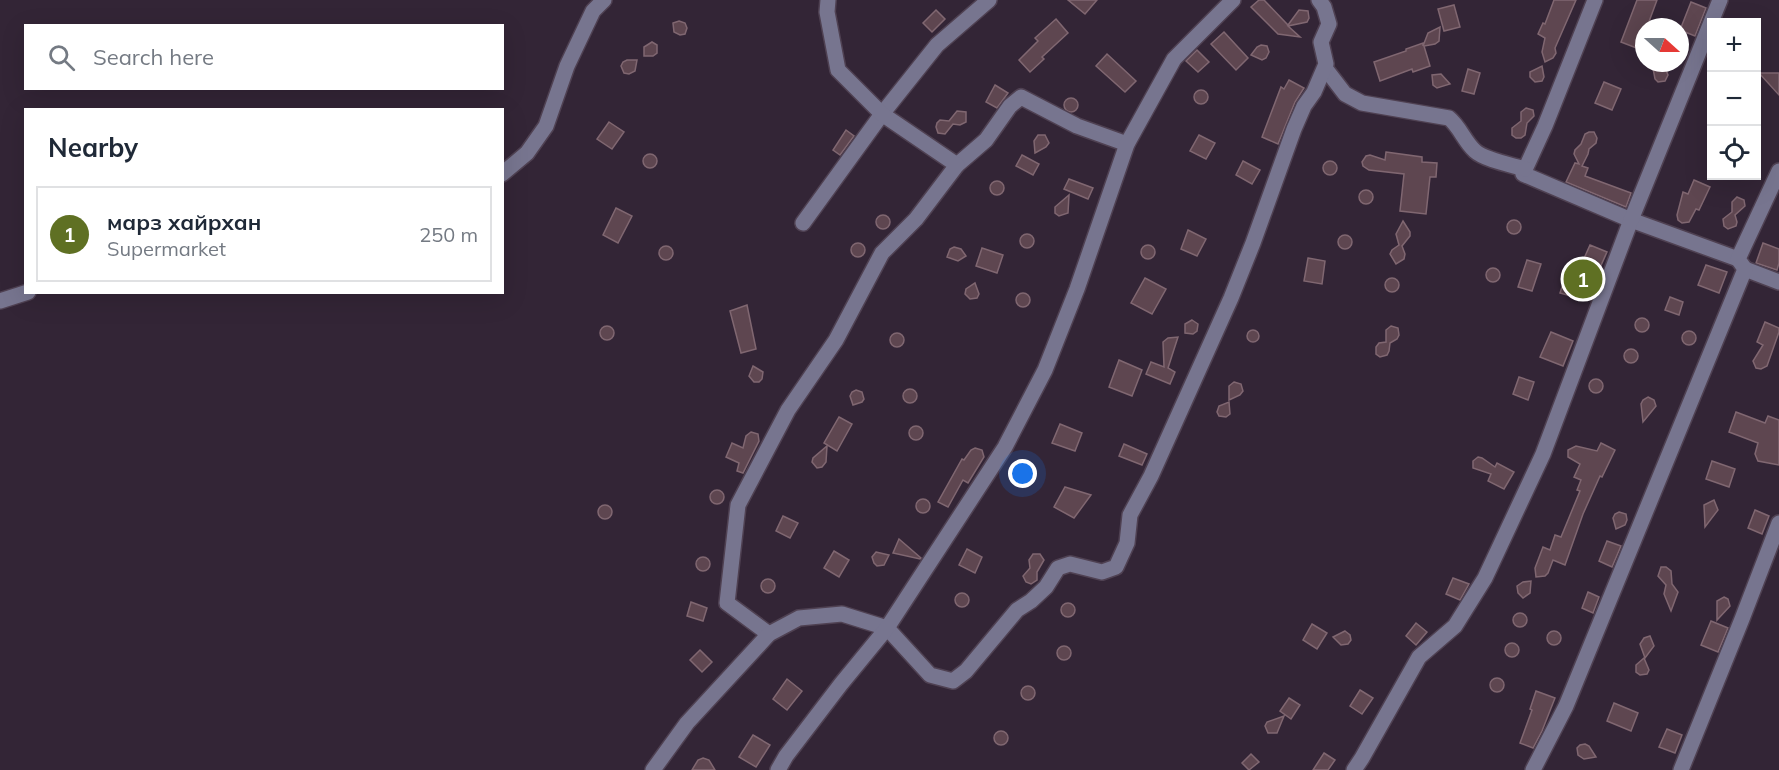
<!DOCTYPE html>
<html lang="en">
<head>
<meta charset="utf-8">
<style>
	:root { --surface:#fff; --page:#f6f6f7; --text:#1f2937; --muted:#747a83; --line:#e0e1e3; --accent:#5f7023 }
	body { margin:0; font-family:Mulish,sans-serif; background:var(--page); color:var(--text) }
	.controls { position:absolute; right:18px; top:18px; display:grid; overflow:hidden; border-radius:0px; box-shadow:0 6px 24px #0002 }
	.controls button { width:54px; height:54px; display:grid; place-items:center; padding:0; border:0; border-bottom:2px solid var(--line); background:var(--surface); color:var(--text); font:30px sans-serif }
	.compass { position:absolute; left:1635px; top:18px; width:54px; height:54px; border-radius:50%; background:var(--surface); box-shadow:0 6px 24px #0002; rotate:111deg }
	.you { position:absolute; left:1023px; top:474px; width:21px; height:21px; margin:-15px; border:4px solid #fff; border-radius:50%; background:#1a73e8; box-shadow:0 0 0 9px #1a73e833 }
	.badge { display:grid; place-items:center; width:39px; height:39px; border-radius:50%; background:var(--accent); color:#fff; font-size:20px; font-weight:700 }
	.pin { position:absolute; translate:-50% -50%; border:3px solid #fff; box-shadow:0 2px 6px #0006 }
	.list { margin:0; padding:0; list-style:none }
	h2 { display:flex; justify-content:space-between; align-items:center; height:78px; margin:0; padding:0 24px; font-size:26px }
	h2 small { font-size:20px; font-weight:400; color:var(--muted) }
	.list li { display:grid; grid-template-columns:39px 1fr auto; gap:18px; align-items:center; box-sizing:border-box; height:96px; margin:0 12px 12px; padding:0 12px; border:2px solid var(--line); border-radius:0px }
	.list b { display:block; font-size:22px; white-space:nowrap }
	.list p { margin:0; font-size:20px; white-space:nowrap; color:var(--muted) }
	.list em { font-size:20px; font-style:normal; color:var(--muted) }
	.icon { flex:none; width:33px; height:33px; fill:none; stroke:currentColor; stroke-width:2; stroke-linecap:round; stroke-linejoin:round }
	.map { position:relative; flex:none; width:1779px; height:770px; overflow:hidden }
	.search { position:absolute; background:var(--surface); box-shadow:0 6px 24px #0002; left:24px; top:24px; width:480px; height:66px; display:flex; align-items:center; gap:15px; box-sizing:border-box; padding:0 21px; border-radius:0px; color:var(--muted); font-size:22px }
	.panel { position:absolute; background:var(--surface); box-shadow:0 6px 24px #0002; left:24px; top:108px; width:480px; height:186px; border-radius:0px }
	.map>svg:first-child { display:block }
	.building { fill:#5e4650; stroke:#806771; stroke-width:1.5 }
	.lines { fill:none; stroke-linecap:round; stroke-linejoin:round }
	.minor-casing { stroke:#4f4152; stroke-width:18 }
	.minor { stroke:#77758f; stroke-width:15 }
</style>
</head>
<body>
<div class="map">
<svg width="1779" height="770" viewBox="0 0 1779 770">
	<rect width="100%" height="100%" fill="#332536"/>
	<g class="building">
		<path d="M 1068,0 L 1097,0 L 1085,14 Z"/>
		<path d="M 1259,0 L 1264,0 L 1288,25 L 1299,10 L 1308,11 L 1309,18 L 1307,22 L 1288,26 L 1300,37 L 1278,34 L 1251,7 Z"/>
		<path d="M 1554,0 L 1576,0 L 1555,48 L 1556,53 L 1553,58 L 1545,62 L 1542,52 L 1545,38 L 1538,34 L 1543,23 L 1545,24 Z"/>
		<path d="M 1637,0 L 1657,0 L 1647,27 L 1644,27 L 1644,51 L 1621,42 Z"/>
		<path d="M 1691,2 L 1706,8 L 1695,36 L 1680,30 Z"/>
		<path d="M 1454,5 L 1460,27 L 1444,31 L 1438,9 Z"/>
		<path d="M 936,10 L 945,19 L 932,32 L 923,23 Z"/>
		<path d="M 1056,19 L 1068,33 L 1042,57 L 1044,59 L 1030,72 L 1019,60 L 1038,41 L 1035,38 Z"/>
		<path d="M 679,21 L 685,23 L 687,28 L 685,34 L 680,35 L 674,32 L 673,23 Z"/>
		<path d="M 1440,27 L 1439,41 L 1435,44 L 1424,46 L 1430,66 L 1413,72 L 1412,69 L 1380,81 L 1374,62 L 1406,51 L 1406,49 L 1423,43 L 1423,46 L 1428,33 Z"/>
		<path d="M 1224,32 L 1248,58 L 1236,70 L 1211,44 Z"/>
		<path d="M 652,42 L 657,45 L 657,53 L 653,56 L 644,56 L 644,47 Z"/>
		<path d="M 1261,45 L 1267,46 L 1269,52 L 1266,58 L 1262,60 L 1251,55 L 1257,47 Z"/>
		<path d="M 1197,50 L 1209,62 L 1198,72 L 1186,61 Z"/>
		<path d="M 1107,54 L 1136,81 L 1125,92 L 1096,66 Z"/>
		<path d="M 627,60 L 637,60 L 635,71 L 629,74 L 624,73 L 621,66 L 623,62 Z"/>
		<path d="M 1652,63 L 1656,63 L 1666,70 L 1668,75 L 1665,81 L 1658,82 L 1655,79 Z"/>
		<path d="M 1542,66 L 1544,77 L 1542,81 L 1535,82 L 1530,77 L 1530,72 Z"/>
		<path d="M 1468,69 L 1480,73 L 1474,94 L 1462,91 Z"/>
		<path d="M 1759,73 L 1779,73 L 1779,95 Z"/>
		<path d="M 1441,74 L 1450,84 L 1437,88 L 1433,85 L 1432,75 Z"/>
		<path d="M 1289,80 L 1304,88 L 1295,102 L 1278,144 L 1262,137 L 1281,87 L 1284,89 Z"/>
		<path d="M 1604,82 L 1621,89 L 1612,110 L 1595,103 Z"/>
		<path d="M 995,85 L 1008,93 L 997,108 L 986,102 Z"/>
		<circle cx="1201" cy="97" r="7"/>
		<circle cx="1071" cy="105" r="7"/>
		<path d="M 1526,108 L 1533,110 L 1534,116 L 1527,123 L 1525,135 L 1521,138 L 1516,138 L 1512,135 L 1512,128 L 1521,121 L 1521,112 Z"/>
		<path d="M 957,111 L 966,112 L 966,122 L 960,125 L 953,124 L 945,134 L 938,133 L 936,127 L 937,123 L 940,120 L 949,121 Z"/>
		<path d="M 609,122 L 624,132 L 612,149 L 597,139 Z"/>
		<path d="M 846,130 L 854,136 L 840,155 L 833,150 Z"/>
		<path d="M 1589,132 L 1594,132 L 1597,138 L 1596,143 L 1589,149 L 1588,154 L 1582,166 L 1588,168 L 1585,176 L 1631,193 L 1626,207 L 1566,182 L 1575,163 L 1579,164 L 1574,154 L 1575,150 L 1581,144 L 1585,134 Z"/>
		<path d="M 1038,135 L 1045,135 L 1049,143 L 1046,147 L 1035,153 L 1034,141 Z"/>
		<path d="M 1199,135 L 1215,143 L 1206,159 L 1190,151 Z"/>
		<path d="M 1386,152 L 1422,157 L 1422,162 L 1437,163 L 1436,177 L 1430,177 L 1426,214 L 1400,211 L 1404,174 L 1369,170 L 1363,166 L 1362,162 L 1366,156 L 1370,155 L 1385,160 Z"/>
		<circle cx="650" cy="161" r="7"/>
		<path d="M 1022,155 L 1039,164 L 1033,175 L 1016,166 Z"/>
		<circle cx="1330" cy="168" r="7"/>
		<path d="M 1243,161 L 1260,170 L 1252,184 L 1236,175 Z"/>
		<path d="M 1069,179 L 1093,188 L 1088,199 L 1064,189 Z"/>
		<path d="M 1694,180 L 1710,187 L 1699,210 L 1696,209 L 1689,222 L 1682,223 L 1678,220 L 1677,215 L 1683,192 L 1688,194 Z"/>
		<circle cx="997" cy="188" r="7"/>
		<circle cx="1366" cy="197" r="7"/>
		<path d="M 1069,195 L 1068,213 L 1059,216 L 1055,213 L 1055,207 Z"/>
		<path d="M 1737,197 L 1744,200 L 1745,206 L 1735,215 L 1737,222 L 1736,226 L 1728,229 L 1724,226 L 1723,219 L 1732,212 L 1732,202 Z"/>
		<path d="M 616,208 L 632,216 L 618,243 L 603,235 Z"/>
		<circle cx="883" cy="222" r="7"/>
		<circle cx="1514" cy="227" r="7"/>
		<path d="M 1403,221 L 1410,232 L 1410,236 L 1402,246 L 1405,254 L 1404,259 L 1396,264 L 1390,254 L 1392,250 L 1399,245 L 1396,234 Z"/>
		<path d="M 1188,230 L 1206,239 L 1197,256 L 1181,249 Z"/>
		<circle cx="1027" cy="241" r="7"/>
		<circle cx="1345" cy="242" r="7"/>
		<circle cx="858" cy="250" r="7"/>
		<path d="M 1763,243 L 1779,249 L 1779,263 L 1777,270 L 1756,263 Z"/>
		<circle cx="1148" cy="252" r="7"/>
		<path d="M 1590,245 L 1607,252 L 1589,292 L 1575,287 L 1571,296 L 1560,293 L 1568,269 L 1578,272 Z"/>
		<circle cx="666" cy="253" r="7"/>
		<path d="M 954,247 L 961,249 L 966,256 L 958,261 L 947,257 L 950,249 Z"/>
		<path d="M 982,248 L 1003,255 L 997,273 L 976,266 Z"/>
		<path d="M 1308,258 L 1325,261 L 1322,284 L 1304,281 Z"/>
		<path d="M 1527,260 L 1541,264 L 1532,291 L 1518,287 Z"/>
		<path d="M 1706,265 L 1727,272 L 1719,293 L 1698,285 Z"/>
		<circle cx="1493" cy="275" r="7"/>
		<circle cx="1392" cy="285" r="7"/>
		<path d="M 1145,278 L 1166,289 L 1152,314 L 1131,303 Z"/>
		<path d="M 975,283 L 979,294 L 977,298 L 970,299 L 965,294 L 966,289 Z"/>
		<circle cx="1023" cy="300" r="7"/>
		<path d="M 1670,297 L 1683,302 L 1679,315 L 1665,310 Z"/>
		<path d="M 747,305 L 756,349 L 741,353 L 730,311 Z"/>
		<circle cx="1642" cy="325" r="7"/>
		<path d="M 1192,320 L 1198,324 L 1197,331 L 1193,334 L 1185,333 L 1185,324 Z"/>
		<path d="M 1765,322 L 1779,328 L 1779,332 L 1767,366 L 1761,369 L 1756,368 L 1753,361 L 1763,345 L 1757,342 Z"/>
		<circle cx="607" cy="333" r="7"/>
		<path d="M 1391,326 L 1398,328 L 1399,335 L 1397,339 L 1390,343 L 1389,351 L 1387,355 L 1380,357 L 1376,354 L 1376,347 L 1379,343 L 1386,342 L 1386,330 Z"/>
		<circle cx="1253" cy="336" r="6"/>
		<circle cx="1689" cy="338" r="7"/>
		<path d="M 1551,332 L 1573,341 L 1563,366 L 1540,357 Z"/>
		<circle cx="897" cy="340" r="7"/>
		<path d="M 1178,337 L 1168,368 L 1175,372 L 1170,384 L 1146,374 L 1151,362 L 1164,367 L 1163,342 L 1168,338 Z"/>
		<circle cx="1631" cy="356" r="7"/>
		<path d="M 1119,360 L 1142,370 L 1132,396 L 1109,387 Z"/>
		<path d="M 753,366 L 763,372 L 762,379 L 759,382 L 754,382 L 749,376 Z"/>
		<path d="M 1519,377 L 1534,382 L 1528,400 L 1513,394 Z"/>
		<circle cx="1596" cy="386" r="7"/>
		<path d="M 1234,382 L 1241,384 L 1243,391 L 1240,395 L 1229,400 L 1229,386 Z"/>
		<circle cx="910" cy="396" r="7"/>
		<path d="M 856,390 L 862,392 L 864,399 L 862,402 L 853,405 L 850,396 L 852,392 Z"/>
		<path d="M 1648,397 L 1654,400 L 1656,406 L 1643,422 L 1641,404 L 1643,400 Z"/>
		<path d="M 1229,402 L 1230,414 L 1226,417 L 1219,416 L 1217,412 L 1219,406 Z"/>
		<path d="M 1736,412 L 1765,423 L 1768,416 L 1779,420 L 1779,465 L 1758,461 L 1755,454 L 1758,443 L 1729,432 Z"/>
		<path d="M 839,417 L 852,424 L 837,451 L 824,443 Z"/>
		<path d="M 1060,424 L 1082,433 L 1075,451 L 1052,443 Z"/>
		<circle cx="916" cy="433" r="7"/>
		<path d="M 751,432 L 758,434 L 759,441 L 743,473 L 737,471 L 739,463 L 726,457 L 732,443 L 743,448 L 746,436 Z"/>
		<path d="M 1601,443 L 1615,450 L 1602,477 L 1600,476 L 1583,514 L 1565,565 L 1553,560 L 1548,573 L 1545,576 L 1536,577 L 1535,568 L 1543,547 L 1550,550 L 1555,535 L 1561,537 L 1580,491 L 1577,490 L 1581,480 L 1574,477 L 1580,464 L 1568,457 L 1568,450 L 1576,446 L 1597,451 Z"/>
		<path d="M 1124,444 L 1147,454 L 1142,465 L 1119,456 Z"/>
		<path d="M 827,446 L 826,462 L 822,467 L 817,468 L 812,462 L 813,458 Z"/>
		<path d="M 975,448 L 982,450 L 984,457 L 968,483 L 963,480 L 948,507 L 938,502 L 962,459 L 964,460 L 971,450 Z"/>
		<path d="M 1478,457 L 1482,458 L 1495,467 L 1497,463 L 1514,472 L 1504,489 L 1488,481 L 1491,474 L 1473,468 L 1473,461 Z"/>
		<path d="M 1712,461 L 1735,469 L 1729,487 L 1706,479 Z"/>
		<path d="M 1065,487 L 1091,495 L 1074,518 L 1054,507 Z"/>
		<circle cx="717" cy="497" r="7"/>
		<circle cx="923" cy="506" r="7"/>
		<path d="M 1714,500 L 1718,510 L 1705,527 L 1704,505 Z"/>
		<circle cx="605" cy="512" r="7"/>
		<path d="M 1755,510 L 1769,516 L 1762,534 L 1748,528 Z"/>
		<path d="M 1619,512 L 1626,514 L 1627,520 L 1625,525 L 1616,529 L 1613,518 L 1615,514 Z"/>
		<path d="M 783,516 L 798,523 L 790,538 L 776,531 Z"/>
		<path d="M 899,539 L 921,558 L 920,559 L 893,553 Z"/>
		<path d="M 1607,541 L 1621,546 L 1612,567 L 1599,561 Z"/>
		<path d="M 967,549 L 982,557 L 975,573 L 959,565 Z"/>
		<path d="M 834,551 L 849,560 L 839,577 L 824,568 Z"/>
		<path d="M 876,552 L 889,555 L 884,565 L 877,566 L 874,563 L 872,557 Z"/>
		<path d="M 1033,554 L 1040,554 L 1044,560 L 1037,572 L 1037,580 L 1031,584 L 1026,582 L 1023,576 L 1030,568 L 1029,560 Z"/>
		<circle cx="703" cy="564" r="7"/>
		<path d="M 1661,567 L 1666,567 L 1671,571 L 1672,584 L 1678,592 L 1671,611 L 1664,594 L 1666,585 L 1658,576 Z"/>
		<path d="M 1453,578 L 1469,584 L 1460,600 L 1446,594 Z"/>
		<circle cx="768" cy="586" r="7"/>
		<path d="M 1531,581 L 1530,593 L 1523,598 L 1518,593 L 1517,586 L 1523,582 Z"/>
		<path d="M 1588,592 L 1599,597 L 1593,613 L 1582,608 Z"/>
		<circle cx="962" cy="600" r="7"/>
		<path d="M 1724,597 L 1728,599 L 1730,606 L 1717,620 L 1717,601 Z"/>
		<path d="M 691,602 L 707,608 L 703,621 L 687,616 Z"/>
		<circle cx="1068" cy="610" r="7"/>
		<circle cx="1520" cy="620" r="7"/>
		<path d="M 1711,621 L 1728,628 L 1718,652 L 1701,645 Z"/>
		<path d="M 1416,623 L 1427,632 L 1416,645 L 1406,636 Z"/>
		<path d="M 1312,624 L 1327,633 L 1317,649 L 1303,640 Z"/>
		<circle cx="1554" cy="638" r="7"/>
		<path d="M 1345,631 L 1350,635 L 1351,640 L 1348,644 L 1341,645 L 1333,637 Z"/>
		<path d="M 1650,636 L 1654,646 L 1645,658 L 1640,644 L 1644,638 Z"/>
		<circle cx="1512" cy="650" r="7"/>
		<circle cx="1064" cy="653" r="7"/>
		<path d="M 700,650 L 712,662 L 702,672 L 690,660 Z"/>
		<path d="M 1644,658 L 1649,670 L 1647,674 L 1640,675 L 1636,672 L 1636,665 Z"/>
		<circle cx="1497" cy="685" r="7"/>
		<path d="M 787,679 L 802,691 L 787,710 L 773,699 Z"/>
		<circle cx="1028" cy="693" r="7"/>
		<path d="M 1360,690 L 1373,698 L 1362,714 L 1350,706 Z"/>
		<path d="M 1536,691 L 1555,698 L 1542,731 L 1533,748 L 1520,743 L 1532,710 L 1530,709 Z"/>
		<path d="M 1289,698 L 1300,705 L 1291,719 L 1280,711 Z"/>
		<path d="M 1614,703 L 1638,713 L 1631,731 L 1607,721 Z"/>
		<path d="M 1284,716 L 1277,733 L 1268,733 L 1265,726 L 1267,722 Z"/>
		<path d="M 1667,729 L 1682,735 L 1675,753 L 1659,747 Z"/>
		<circle cx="1001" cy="738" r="7"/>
		<path d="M 753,735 L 770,745 L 756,767 L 739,757 Z"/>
		<path d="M 1585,744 L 1589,746 L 1596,757 L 1584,759 L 1578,755 L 1577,748 L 1580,745 Z"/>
		<path d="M 1324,753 L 1335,760 L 1328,770 L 1313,770 Z"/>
		<path d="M 1251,754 L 1259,762 L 1249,770 L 1242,763 Z"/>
		<path d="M 703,758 L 709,760 L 715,770 L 692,770 L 698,760 Z"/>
	</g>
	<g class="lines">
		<defs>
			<g id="minor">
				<path d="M 1595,0 L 1545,126 L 1523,174 L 1631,220 L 1738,259"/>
				<path d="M 1325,68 L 1345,94 L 1362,103 L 1449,118 C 1460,127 1464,141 1475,151 C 1485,160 1512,165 1525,169"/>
				<path d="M 957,165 L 986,140 L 1010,106 L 1021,97 L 1077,126 L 1127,144"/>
				<path d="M 502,174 L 527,153 L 546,126 L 567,66 L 593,11 L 604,0"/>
				<path d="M 803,223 L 882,114 L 937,45 L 989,0"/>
				<path d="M 1745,269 L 1779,282"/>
				<path d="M 0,301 L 28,292"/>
				<path d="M 769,634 L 727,603 L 738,505 L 788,410 L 836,340 L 882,253 L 916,219 L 957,165 L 882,114 L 838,70 L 827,12 L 828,0"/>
				<path d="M 653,770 L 687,723 L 769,634 L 799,618 L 842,614 L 887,628 L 930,675 L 953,681 L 966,671 L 1017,610 L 1031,601 L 1046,587 L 1058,568 L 1070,564 L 1102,572 L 1116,567 L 1127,543 L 1130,515 L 1151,476 L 1231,298 L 1253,243 L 1294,129 L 1304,106 L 1314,92 L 1326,64 L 1321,42 L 1329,24 L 1324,7 L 1319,0"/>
				<path d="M 778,770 L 786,756 L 841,684 L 887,628 L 1005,447 L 1045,370 L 1077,289 L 1127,144 L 1174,59 L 1233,0"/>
				<path d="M 1354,770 L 1362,758 L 1419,657 L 1455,626 L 1485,578 L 1543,454 L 1631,220 L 1720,0"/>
				<path d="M 1533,770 L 1566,706 L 1745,269 L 1738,259 L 1779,171"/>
				<path d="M 1681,770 L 1742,619 L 1779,523"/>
			</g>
		</defs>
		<use href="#minor" class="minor-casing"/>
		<use href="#minor" class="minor"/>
	</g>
</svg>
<div class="controls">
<button>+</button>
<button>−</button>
<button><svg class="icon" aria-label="locate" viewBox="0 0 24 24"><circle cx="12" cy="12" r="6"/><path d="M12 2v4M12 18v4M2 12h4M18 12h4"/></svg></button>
</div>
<svg class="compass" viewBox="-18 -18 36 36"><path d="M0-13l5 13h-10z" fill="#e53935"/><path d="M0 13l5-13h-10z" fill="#747a83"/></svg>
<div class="you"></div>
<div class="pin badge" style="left:1583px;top:279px">1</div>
<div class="search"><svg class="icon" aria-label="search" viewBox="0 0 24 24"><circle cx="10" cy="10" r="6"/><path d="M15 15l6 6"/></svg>Search here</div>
<section class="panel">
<h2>Nearby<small></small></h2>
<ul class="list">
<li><span class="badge">1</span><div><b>марз хайрхан</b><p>Supermarket</p></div><em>250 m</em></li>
</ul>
</section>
</div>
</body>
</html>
